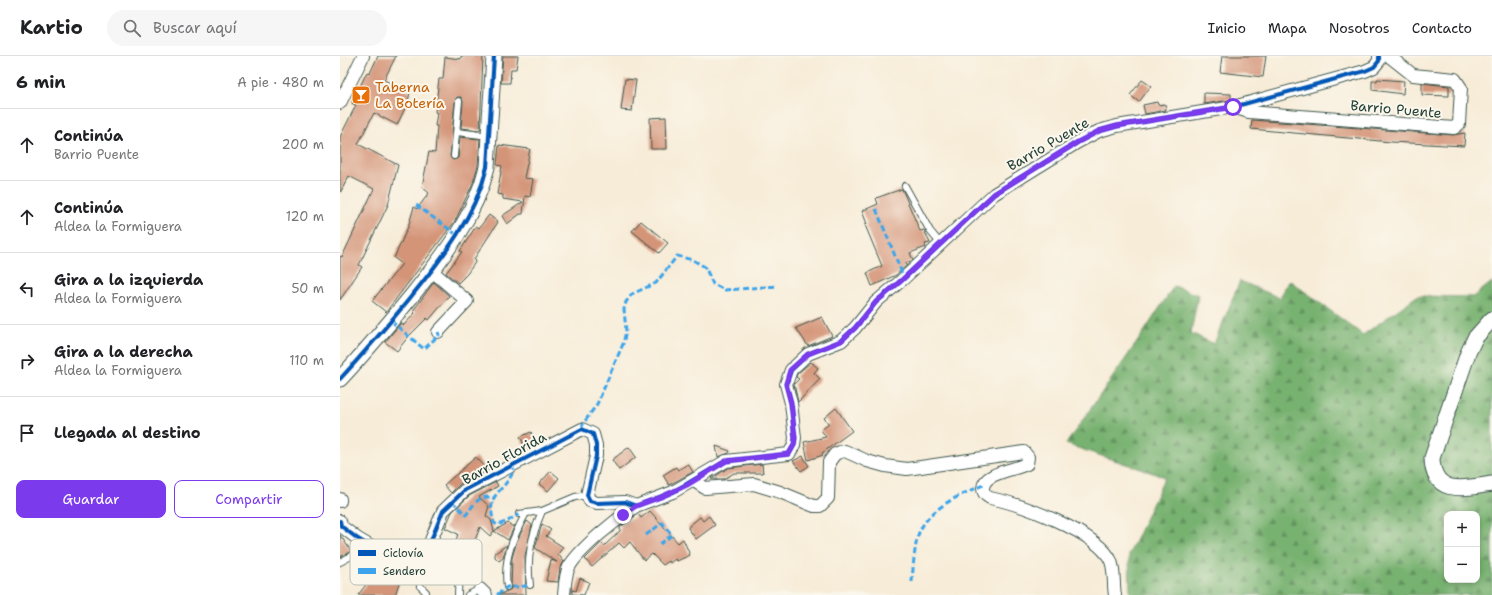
<!DOCTYPE html>
<html lang="es">
<head>
<meta charset="utf-8">
<style>
	:root { --surface:#fff; --page:#f6f6f6; --text:#202124; --muted:#757577; --line:#e0e0e0; --accent:#7c3aed }
	body { margin:0; font-family:"Shantell Sans",sans-serif; background:var(--page); color:var(--text) }
	.controls { position:absolute; right:12px; bottom:12px; display:grid; overflow:hidden; border-radius:8px; box-shadow:0 2px 6px #0003 }
	.controls button { width:36px; height:36px; display:grid; place-items:center; padding:0; border:0; border-bottom:1px solid var(--line); background:var(--surface); color:var(--text); font:20px sans-serif }
	.stop { position:absolute; width:12px; height:12px; margin:-9px; border:3px solid #7c3aed; border-radius:50%; background:#fff }
	.stop.end { background:#7c3aed; border-color:#fff; box-shadow:0 1px 4px #0008 }
	.list { margin:0; padding:0; list-style:none }
	h2 { display:flex; justify-content:space-between; align-items:center; height:52px; margin:0; padding:0 16px; font-size:17px }
	h2 small { font-size:13px; font-weight:400; color:var(--muted) }
	.list li { display:grid; grid-template-columns:26px 1fr auto; gap:12px; align-items:center; box-sizing:border-box; height:72px; padding:0 16px; border-top:1px solid var(--line) }
	.list b { display:block; font-size:15px; white-space:nowrap }
	.list p { margin:0; font-size:13px; white-space:nowrap; color:var(--muted) }
	.list em { font-size:13px; font-style:normal; color:var(--muted) }
	.actions { display:flex; gap:8px; padding:12px 16px }
	.actions a { flex:1; padding:9px 0; border:1px solid var(--accent); border-radius:8px; text-align:center; font-size:14px; color:var(--accent) }
	.actions .main { background:var(--accent); color:#fff }
	.icon { flex:none; width:22px; height:22px; fill:none; stroke:currentColor; stroke-width:2; stroke-linecap:round; stroke-linejoin:round }
	.map { position:relative; flex:none; width:1152px; height:539px; overflow:hidden }
	header { display:flex; align-items:center; gap:24px; box-sizing:border-box; height:56px; padding:0 20px; background:var(--surface); border-bottom:1px solid var(--line) }
	header strong { font-size:19px }
	nav { display:flex; gap:22px; margin-inline-start:auto; font-size:14px }
	.search { width:280px; height:36px; background:var(--page); display:flex; align-items:center; gap:10px; box-sizing:border-box; padding:0 14px; border-radius:22px; color:var(--muted); font-size:15px }
	main { display:flex }
	aside { flex:1; background:var(--surface) }
	.map>svg:first-child { display:block }
	.forest { fill:url(#forest-firs); stroke:#4c7852; fill-rule:evenodd }
	.building { fill:#d49478 }
	.lines { fill:none; stroke-linecap:round; stroke-linejoin:round }
	.service-casing { stroke:#3f574d; stroke-width:8 }
	.minor-casing { stroke:#3f574d; stroke-width:14 }
	.tertiary-casing { stroke:#3f574d; stroke-width:17 }
	.service { stroke:#fff; stroke-width:6 }
	.minor { stroke:#fff; stroke-width:12 }
	.tertiary { stroke:#fff; stroke-width:15 }
	.quiet { stroke:#3da4eb; stroke-width:3; stroke-dasharray:6 3; stroke-linecap:butt }
	.cycleway-casing { stroke:#fbf7ec; stroke-width:6 }
	.cycleway { stroke:#0057b8; stroke-width:4 }
	.route { stroke:#7c3aed; stroke-width:5 }
	.labels { text-anchor:middle; stroke-width:4; stroke-linejoin:round; paint-order:stroke }
	.food-label { font-size:14px; fill:#c56008; stroke:#fbf7ec; text-anchor:start }
	.street-label { font-size:14px; fill:#1f3d34; stroke:#fbf7ec }
	.key { fill:#fbf7ec; stroke:#b9bfb5; stroke-width:1 }
	.key-label { font-size:11px; fill:#1f3d34 }
</style>
</head>
<body>
<header>
<strong>Kartio</strong>
<div class="search"><svg class="icon" aria-label="search" viewBox="0 0 24 24"><circle cx="10" cy="10" r="6"/><path d="M15 15l6 6"/></svg>Buscar aquí</div>
<nav><a>Inicio</a><a>Mapa</a><a>Nosotros</a><a>Contacto</a></nav>
</header>
<main>
<aside>
<h2>6 min<small>A pie · 480 m</small></h2>
<ul class="list">
<li><svg class="icon" aria-label="ahead" viewBox="0 0 24 24"><path d="M12 20V5M6 11l6-6 6 6"/></svg><div><b>Continúa</b><p>Barrio Puente</p></div><em>200 m</em></li>
<li><svg class="icon" aria-label="ahead" viewBox="0 0 24 24"><path d="M12 20V5M6 11l6-6 6 6"/></svg><div><b>Continúa</b><p>Aldea la Formiguera</p></div><em>120 m</em></li>
<li><svg class="icon" aria-label="left" viewBox="0 0 24 24"><path d="M17 20v-9H6M10 6l-5 5 5 5"/></svg><div><b>Gira a la izquierda</b><p>Aldea la Formiguera</p></div><em>50 m</em></li>
<li><svg class="icon" aria-label="right" viewBox="0 0 24 24"><path d="M7 20v-9h11M14 6l5 5-5 5"/></svg><div><b>Gira a la derecha</b><p>Aldea la Formiguera</p></div><em>110 m</em></li>
<li><svg class="icon" aria-label="arrive" viewBox="0 0 24 24"><path d="M6 21V4h12l-3 4 3 4H6"/></svg><div><b>Llegada al destino</b></div></li>
</ul>
<div class="actions"><a class="main">Guardar</a><a>Compartir</a></div>
</aside>
<div class="map">
<svg width="1152" height="539" viewBox="0 0 1152 539">
	<defs>
		<pattern id="forest-firs" width="22" height="20" patternUnits="userSpaceOnUse"><rect width="22" height="20" fill="#78b271"/><path d="M5 1l3.5 6h-7zM16 11l3.5 6h-7z" fill="#62925e"/></pattern>
	</defs>
	<rect width="100%" height="100%" fill="#fbf7ec"/>
	<filter id="ink" filterUnits="userSpaceOnUse"><feTurbulence type="fractalNoise" baseFrequency=".025" numOctaves="2"/><feDisplacementMap in="SourceGraphic" scale="8" xChannelSelector="R" yChannelSelector="G"/><feConvolveMatrix kernelMatrix="1 2 1 2 8 2 1 2 1" color-interpolation-filters="sRGB"/></filter>
	<filter id="wash" filterUnits="userSpaceOnUse"><feTurbulence type="fractalNoise" baseFrequency=".012" numOctaves="4" result="noise"/><feDisplacementMap in="SourceGraphic" scale="16" xChannelSelector="R" yChannelSelector="G"/><feGaussianBlur stdDeviation="0.9" result="paint"/><feColorMatrix in="noise" values="0 0 0 0 0 0 0 0 0 0 0 0 0 0 0 0 0 1.4 0 .05"/><feComposite in="paint" operator="in"/></filter>
	<g filter="url(#wash)">
		<rect width="100%" height="100%" fill="#f7ecd8"/>
		<path class="forest" d="M 949,224 L 1023,279 L 1077,240 L 1133,241 L 1152,226 L 1152,539 L 790,539 L 789,498 L 825,421 L 726,388 L 800,282 L 834,230 L 858,239 L 851,277 L 874,288 L 900,225 L 940,242 ZM 1107,458 L 1137,458 L 1137,524 L 1107,524 Z"/>
		<g id="blocks">
			<g class="building">
				<path d="M 38,0 L 56,0 L 44,24 L 70,36 L 68,46 L 57,69 L 34,57 L 18,88 L 58,109 L 48,149 L 19,209 L 22,211 L 0,244 L 0,200 L 2,201 L 34,133 L 9,120 L 0,137 L 0,81 L 16,49 L 12,47 L 27,16 L 30,17 Z"/>
				<path d="M 121,0 L 143,0 L 140,74 L 121,72 L 123,45 L 121,41 L 117,41 L 115,45 L 110,100 L 113,104 L 118,102 L 120,81 L 140,83 L 138,109 L 133,127 L 115,165 L 46,256 L 32,245 L 62,208 L 54,202 L 68,171 L 74,151 L 77,153 L 89,137 L 82,131 L 89,96 L 95,97 L 97,70 L 95,70 L 97,57 L 95,56 L 99,23 L 103,23 L 105,1 L 121,3 Z"/>
				<path d="M 163,0 L 178,0 L 176,13 L 171,13 L 170,27 L 161,27 Z"/>
				<path d="M 882,0 L 926,0 L 923,21 L 880,16 Z"/>
				<path d="M 285,23 L 296,24 L 292,55 L 281,54 Z"/>
				<path d="M 1037,23 L 1064,25 L 1063,38 L 1032,34 L 1032,25 L 1037,25 Z"/>
				<path d="M 802,24 L 811,30 L 799,46 L 790,39 Z"/>
				<path d="M 1082,27 L 1109,30 L 1109,40 L 1082,39 Z"/>
				<path d="M 864,37 L 891,38 L 891,44 L 864,48 Z"/>
				<path d="M 817,46 L 818,49 L 825,48 L 826,54 L 805,58 L 803,49 Z"/>
				<path d="M 326,61 L 327,93 L 311,93 L 310,62 Z"/>
				<path d="M 912,64 L 1113,79 L 1125,77 L 1124,90 L 1051,86 L 911,73 Z"/>
				<path d="M 159,89 L 190,93 L 184,122 L 193,123 L 190,141 L 185,140 L 183,158 L 180,158 L 167,168 L 162,160 L 183,146 L 163,143 L 163,139 L 157,138 L 162,110 L 157,109 Z"/>
				<path d="M 562,133 L 580,175 L 584,174 L 590,187 L 585,188 L 586,191 L 570,197 L 573,204 L 566,207 L 567,209 L 556,219 L 532,230 L 527,217 L 542,210 L 525,169 L 527,168 L 522,155 L 538,148 L 536,142 Z"/>
				<path d="M 149,159 L 158,166 L 134,203 L 136,205 L 127,218 L 118,227 L 106,217 L 122,196 L 120,195 L 136,170 L 139,172 Z"/>
				<path d="M 301,165 L 328,187 L 319,197 L 292,175 Z"/>
				<path d="M 94,226 L 109,240 L 89,264 L 87,262 L 68,281 L 57,295 L 45,286 L 61,267 L 64,269 L 75,257 L 73,255 Z"/>
				<path d="M 482,261 L 492,280 L 468,290 L 456,272 Z"/>
				<path d="M 471,306 L 478,312 L 474,317 L 480,323 L 458,346 L 454,328 L 459,323 L 456,321 L 457,318 Z"/>
				<path d="M 496,352 L 512,375 L 482,397 L 483,399 L 468,404 L 464,386 L 486,381 L 481,374 L 489,368 L 484,362 Z"/>
				<path d="M 191,376 L 195,384 L 185,390 L 180,381 Z"/>
				<path d="M 376,390 L 390,395 L 389,397 L 378,401 Z"/>
				<path d="M 289,391 L 296,401 L 279,414 L 272,404 Z"/>
				<path d="M 463,400 L 469,410 L 461,415 L 453,405 Z"/>
				<path d="M 136,401 L 148,414 L 121,427 L 111,437 L 104,429 Z"/>
				<path d="M 348,408 L 353,416 L 329,429 L 323,419 L 336,411 L 338,414 Z"/>
				<path d="M 422,408 L 423,417 L 394,417 L 384,423 L 371,423 L 388,412 Z"/>
				<path d="M 211,415 L 219,422 L 208,435 L 199,428 Z"/>
				<path d="M 156,426 L 158,430 L 139,441 L 149,450 L 146,460 L 151,464 L 154,475 L 168,467 L 173,471 L 175,469 L 168,484 L 154,475 L 150,480 L 140,471 L 126,508 L 115,503 L 115,502 L 111,499 L 118,478 L 105,472 L 112,456 L 129,440 Z"/>
				<path d="M 310,455 L 338,487 L 343,483 L 350,499 L 337,505 L 335,503 L 330,507 L 329,505 L 323,509 L 312,498 L 304,504 L 290,486 L 284,492 L 279,487 L 252,511 L 245,503 L 261,487 L 264,490 L 280,475 L 280,471 L 291,463 L 298,458 L 301,462 Z"/>
				<path d="M 369,460 L 375,469 L 356,483 L 348,472 L 349,470 L 360,461 L 363,465 Z"/>
				<path d="M 187,465 L 192,469 L 185,500 L 186,539 L 159,539 L 171,533 L 172,502 L 177,485 Z"/>
				<path d="M 202,468 L 211,474 L 206,480 L 223,491 L 218,498 L 224,506 L 220,512 L 218,526 L 206,525 L 211,504 L 217,506 L 195,492 Z"/>
				<path d="M 0,479 L 11,495 L 0,501 Z"/>
				<path d="M 167,489 L 163,502 L 159,505 L 155,501 L 155,497 Z"/>
				<path d="M 34,506 L 63,516 L 55,539 L 18,539 L 25,530 Z"/>
				<path d="M 240,522 L 249,526 L 244,539 L 232,538 L 232,534 L 236,535 Z"/>
			</g>
		</g>
	</g>
	<g filter="url(#ink)">
		<use href="#blocks" fill-opacity="0" stroke="#3f574d" stroke-width="1"/>
		<g class="lines">
			<defs>
				<g id="service">
					<path d="M 117,76 L 149,80"/>
					<path d="M 114,100 L 119,45"/>
					<path d="M 565,130 L 590,175 L 600,187"/>
					<path d="M 179,458 L 202,455 L 235,441 L 247,439"/>
					<path d="M 91,493 L 80,525 L 97,504 L 105,503 C 119,514 119,522 118,539"/>
					<path d="M 0,506 L 17,497 L 26,488"/>
					<path d="M 190,529 C 186,502 192,479 202,455"/>
					<path d="M 80,530 L 86,536 L 86,539"/>
					<path d="M 167,531 C 163,503 173,481 186,457"/>
					<path d="M 128,539 L 140,533"/>
				</g>
				<g id="minor">
					<path d="M 0,47 L 23,0"/>
					<path d="M 893,51 L 909,56 L 1114,72 L 1119,68 L 1121,32 L 1115,23 L 1073,19 L 1049,0"/>
					<path d="M 92,215 L 127,245 L 98,276"/>
					<path d="M 354,425 L 365,432 L 414,428 L 440,436 L 474,450 L 480,450 L 488,442 L 489,406 L 495,398 L 500,396 L 505,395 L 527,405 L 545,410 L 567,413 L 684,396 L 688,401 L 687,408 C 675,414 644,416 643,432 C 643,438 646,440 650,442 C 680,448 758,476 771,505 C 775,516 773,528 775,539"/>
					<path d="M 0,443 L 0,445"/>
					<path d="M 0,465 L 1,470 L 18,483 L 52,503 L 66,506 L 77,502 L 87,494 L 103,455 L 125,434 L 242,373 L 253,378 L 256,389 L 256,400 L 247,439 L 250,445 L 257,447 L 285,446 L 296,450 L 333,436 L 386,405 L 449,398 L 454,389 L 455,382 L 451,347 L 446,328 L 451,314 L 468,298 L 501,285 L 515,272 L 536,246 L 562,224 L 654,138 L 738,86 L 759,75 L 777,70 L 893,51 L 1025,15 L 1034,11 L 1039,5 L 1039,0"/>
					<path d="M 140,533 L 146,539"/>
					<path d="M 224,539 C 225,530 225,519 229,511 C 240,492 277,463 296,450"/>
				</g>
				<g id="tertiary">
					<path d="M 1152,263 L 1135,282 L 1128,297 L 1092,402 C 1093,441 1125,432 1152,428"/>
					<path d="M 0,323 C 24,297 47,270 70,242 C 102,202 135,162 147,111 L 154,0"/>
				</g>
			</defs>
			<use href="#service" class="service-casing"/>
			<use href="#minor" class="minor-casing"/>
			<use href="#tertiary" class="tertiary-casing"/>
			<use href="#service" class="service"/>
			<use href="#minor" class="minor"/>
			<use href="#tertiary" class="tertiary"/>
			<g class="quiet">
				<path d="M 76,149 L 117,179"/>
				<path d="M 536,153 L 564,222"/>
				<path d="M 51,265 L 84,293 L 99,279 L 98,276"/>
				<path d="M 242,373 L 243,368 L 257,348 L 283,288 L 286,275 L 284,253 L 286,246 L 292,238 L 316,227 L 337,200 L 353,204 L 365,211 L 373,228 L 385,234 L 438,230"/>
				<path d="M 173,408 C 176,423 158,432 153,444 C 150,452 152,459 154,467 L 158,469 L 168,465 L 179,458"/>
				<path d="M 112,445 L 126,459 C 134,448 139,438 154,442"/>
				<path d="M 306,479 L 322,467 L 332,479 L 320,488"/>
				<path d="M 572,526 C 573,512 574,497 577,483 C 583,455 620,438 644,429"/>
				<path d="M 157,539 L 167,531 L 180,531 L 190,529"/>
			</g>
			<defs>
				<g id="cycleway">
					<path d="M 0,323 C 24,297 47,270 70,242 C 102,202 135,162 147,111 L 154,0"/>
					<path d="M 0,465 L 1,470 L 18,483 L 52,503 L 66,506 L 77,502 L 87,494 L 103,455 L 125,434 L 242,373 L 253,378 L 256,389 L 256,400 L 247,439 L 250,445 L 257,447 L 285,446 L 296,450 L 333,436 L 386,405 L 449,398 L 454,389 L 455,382 L 451,347 L 446,328 L 451,314 L 468,298 L 501,285 L 515,272 L 536,246 L 562,224 L 654,138 L 738,86 L 759,75 L 777,70 L 893,51 L 1025,15 L 1034,11 L 1039,5 L 1039,0"/>
				</g>
			</defs>
			<use href="#cycleway" class="cycleway-casing"/>
			<use href="#cycleway" class="cycleway"/>
		</g>
	</g>
	<g class="lines" filter="url(#ink)">
		<path class="route" d="M 283,459 L 296,450 L 321,441 L 347,429 L 386,405 L 449,398 L 454,389 L 455,382 L 451,347 L 446,328 L 450,314 L 468,298 L 501,285 L 515,272 L 536,246 L 562,224 L 654,138 L 738,86 L 759,75 L 777,70 L 893,51"/>
	</g>
	<defs>
		<symbol id="bar-square" viewBox="-11 -11 22 22"><rect x="-9" y="-9" width="18" height="18" rx="4" fill="#e8710a" stroke="#fbf7ec"/><path d="M-6-5H6L.8 .8V4.5H3.5V6h-7V4.5H-.8V.8Z" fill="#fff"/></symbol>
	</defs>
	<g fill-rule="evenodd">
		<use href="#bar-square" x="10" y="28" width="22" height="22"/>
	</g>
	<g class="labels">
		<g class="food-label">
			<text x="35" y="36">Taberna<tspan x="35" dy="16">La Botería</tspan></text>
		</g>
		<g class="street-label">
			<text transform="translate(1056 53) rotate(5)" y="5">Barrio Puente</text>
			<text transform="translate(708 88) rotate(-30)" y="5">Barrio Puente</text>
			<text transform="translate(164 402) rotate(-29)" y="5">Barrio Florida</text>
		</g>
	</g>
	<rect x="10" y="483" width="132" height="46" rx="6" class="key"/>
	<rect x="18" y="494" width="18" height="6" fill="#0057b8"/>
	<rect x="18" y="512" width="18" height="6" fill="#3da4eb"/>
	<g class="key-label">
		<text x="43" y="501">Ciclovía</text>
		<text x="43" y="519">Sendero</text>
	</g>
</svg>
<div class="controls">
<button>+</button>
<button>−</button>
</div>
<div class="stop" style="left:893px;top:51px"></div>
<div class="stop end" style="left:283px;top:459px"></div>
</div>
</main>
</body>
</html>
